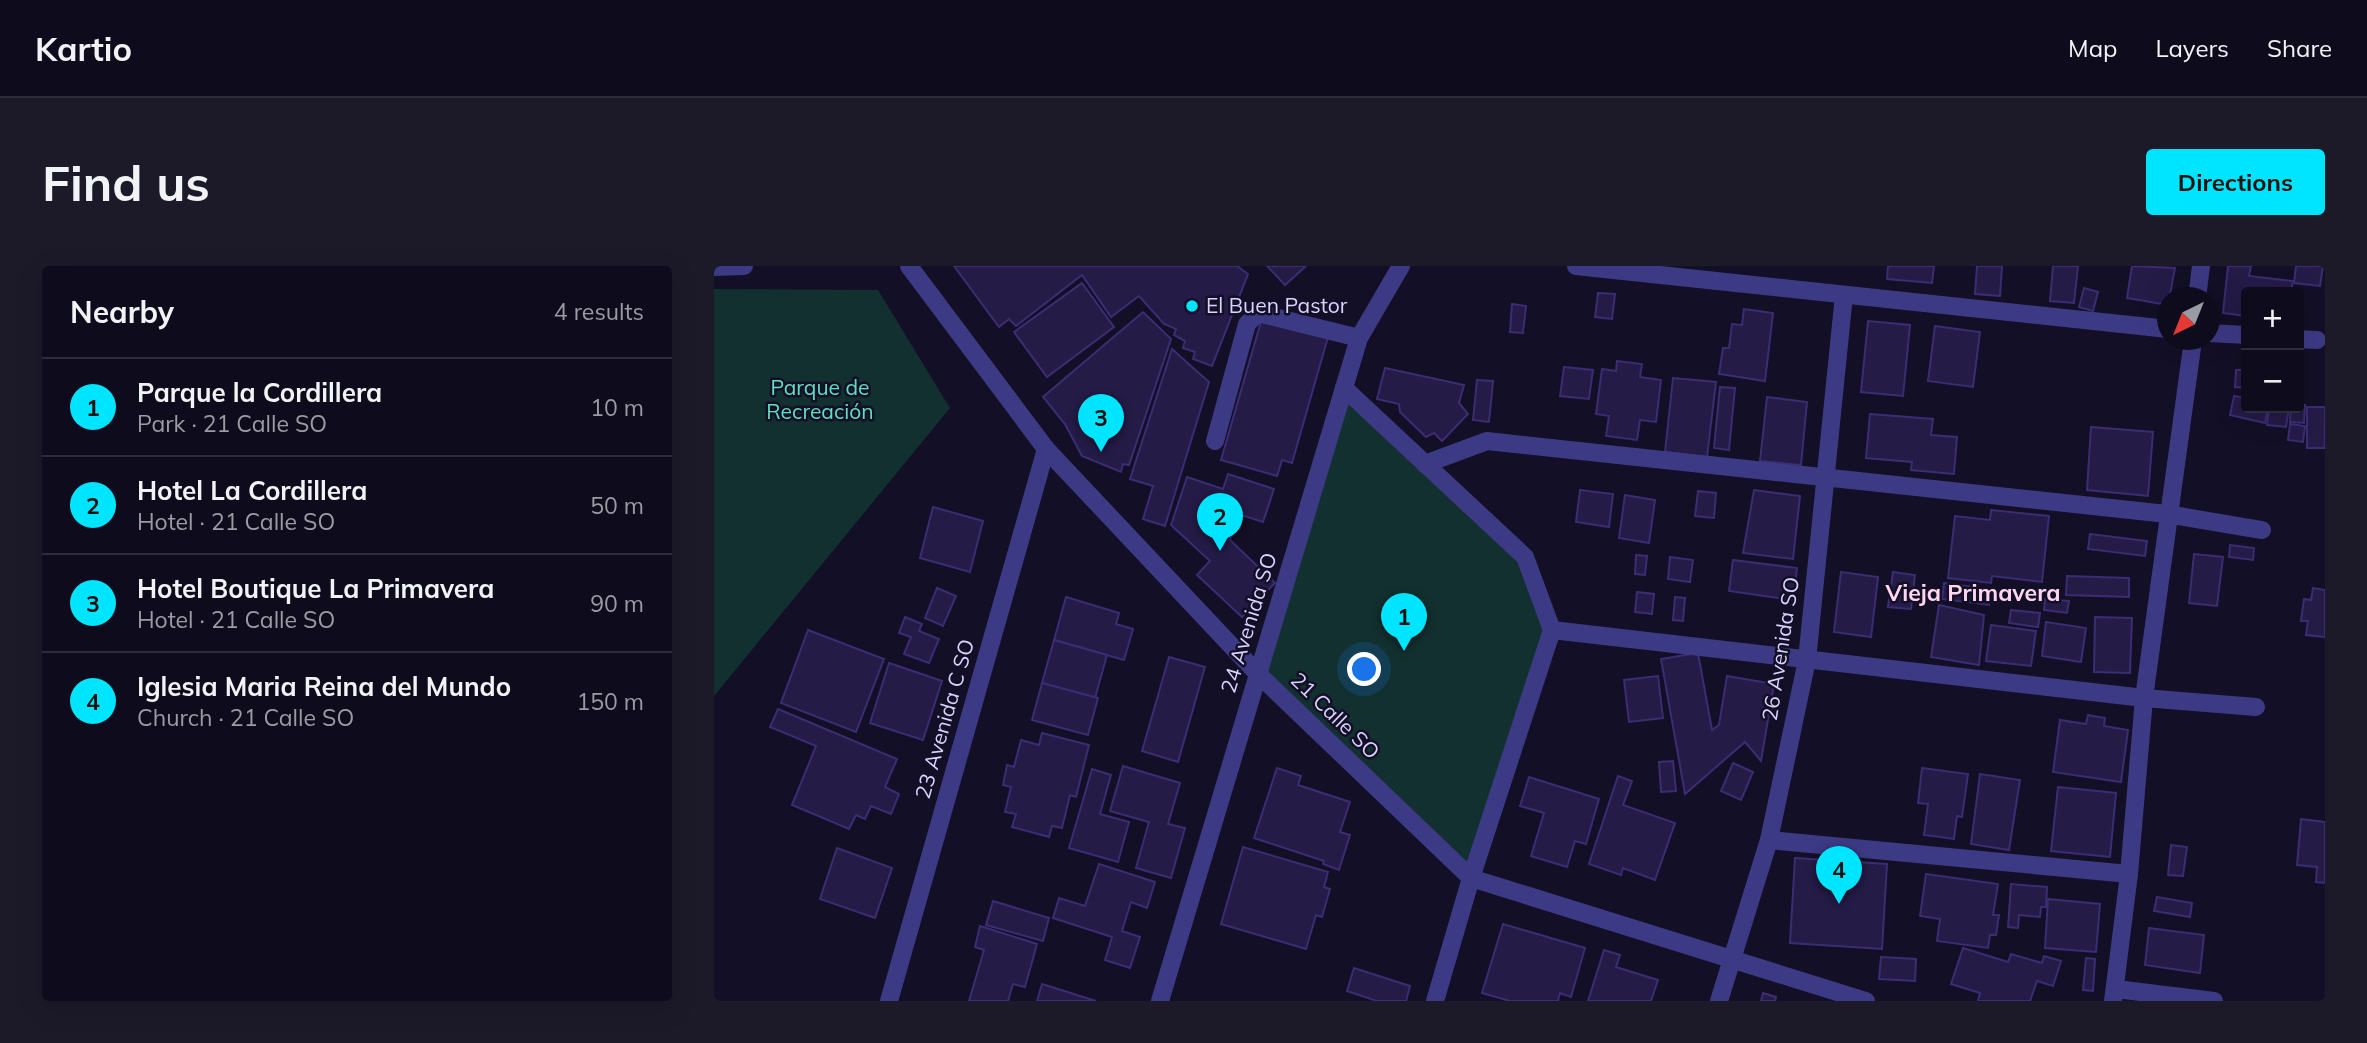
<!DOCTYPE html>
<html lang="en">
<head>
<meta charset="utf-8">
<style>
	:root { --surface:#0e0b1c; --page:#1c1929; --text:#f1f3f6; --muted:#9b9ba3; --line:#2e2b3b; --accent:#00e5ff }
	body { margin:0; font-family:Mulish,sans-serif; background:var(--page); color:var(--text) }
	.controls { position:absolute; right:21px; top:21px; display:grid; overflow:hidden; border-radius:7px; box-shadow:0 7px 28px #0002 }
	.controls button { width:63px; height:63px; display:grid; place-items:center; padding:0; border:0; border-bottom:2px solid var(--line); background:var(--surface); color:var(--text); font:35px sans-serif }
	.compass { position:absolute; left:1443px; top:21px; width:63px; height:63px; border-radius:50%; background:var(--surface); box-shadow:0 7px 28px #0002; rotate:223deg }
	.you { position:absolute; left:651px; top:404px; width:24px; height:24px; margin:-18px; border:5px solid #fff; border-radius:50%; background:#1a73e8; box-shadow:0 0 0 10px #1a73e833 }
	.badge { display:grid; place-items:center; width:46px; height:46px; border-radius:50%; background:var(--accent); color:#111; font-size:23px; font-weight:700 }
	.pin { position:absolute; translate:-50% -58px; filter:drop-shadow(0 2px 4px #0008) }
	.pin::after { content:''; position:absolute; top:37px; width:24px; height:21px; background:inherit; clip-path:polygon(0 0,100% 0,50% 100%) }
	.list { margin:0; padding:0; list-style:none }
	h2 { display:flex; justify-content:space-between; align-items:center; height:91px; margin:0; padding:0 28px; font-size:30px }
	h2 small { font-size:23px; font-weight:400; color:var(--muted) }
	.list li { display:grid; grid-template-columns:46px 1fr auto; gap:21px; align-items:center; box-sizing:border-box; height:98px; padding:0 28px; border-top:2px solid var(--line) }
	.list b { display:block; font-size:26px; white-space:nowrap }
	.list p { margin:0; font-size:23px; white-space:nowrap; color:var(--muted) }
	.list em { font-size:23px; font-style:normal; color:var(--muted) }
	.map { position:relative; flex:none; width:1611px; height:735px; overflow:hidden; border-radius:7px }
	header { display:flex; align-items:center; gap:42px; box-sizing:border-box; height:98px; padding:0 35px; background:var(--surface); border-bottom:2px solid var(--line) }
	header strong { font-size:33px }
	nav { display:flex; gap:38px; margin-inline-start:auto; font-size:24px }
	.intro { display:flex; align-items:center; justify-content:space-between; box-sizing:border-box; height:168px; padding:0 42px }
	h1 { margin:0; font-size:49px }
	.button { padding:18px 32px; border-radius:7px; background:var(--accent); color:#111; font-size:24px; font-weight:700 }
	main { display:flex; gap:42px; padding:0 42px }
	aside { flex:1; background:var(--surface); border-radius:7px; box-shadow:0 7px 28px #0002 }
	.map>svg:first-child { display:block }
	.green { fill:#12302f }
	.building { fill:#241b47; stroke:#3b2d73; stroke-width:2 }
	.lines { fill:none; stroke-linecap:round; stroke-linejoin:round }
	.minor { stroke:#3d3a85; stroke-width:18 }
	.poi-dot { fill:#00e5ff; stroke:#130f26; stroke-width:2.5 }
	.labels { text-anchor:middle; stroke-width:5; stroke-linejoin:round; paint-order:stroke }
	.poi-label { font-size:21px; fill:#d9d4ff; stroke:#130f26; text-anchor:start }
	.park-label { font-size:21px; fill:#5fe0c0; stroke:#130f26 }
	.street-label { font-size:21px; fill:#d9d4ff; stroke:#130f26 }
	.neighbourhood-label { font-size:23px; font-weight:bold; fill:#ffd6f0; stroke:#130f26 }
</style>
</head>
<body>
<header>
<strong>Kartio</strong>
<nav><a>Map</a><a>Layers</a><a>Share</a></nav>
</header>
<div class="intro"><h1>Find us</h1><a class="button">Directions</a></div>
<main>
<aside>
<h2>Nearby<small>4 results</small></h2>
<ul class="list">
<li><span class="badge">1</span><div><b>Parque la Cordillera</b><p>Park · 21 Calle SO</p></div><em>10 m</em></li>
<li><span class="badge">2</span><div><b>Hotel La Cordillera</b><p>Hotel · 21 Calle SO</p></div><em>50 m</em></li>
<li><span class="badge">3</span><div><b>Hotel Boutique La Primavera</b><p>Hotel · 21 Calle SO</p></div><em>90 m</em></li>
<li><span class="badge">4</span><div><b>Iglesia Maria Reina del Mundo</b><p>Church · 21 Calle SO</p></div><em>150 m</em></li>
</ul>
</aside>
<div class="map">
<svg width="1611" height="735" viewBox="0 0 1611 735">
	<rect width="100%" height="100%" fill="#130f26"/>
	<g class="green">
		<path d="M 0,23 L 164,24 L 236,142 L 0,430 Z"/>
		<path d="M 630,123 L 811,291 L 838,364 L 757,612 L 543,407 Z"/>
	</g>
	<g class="building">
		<path d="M 240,0 L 523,0 L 534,8 L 498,100 L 479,93 L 481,86 L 469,82 L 471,75 L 460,69 L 462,63 L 450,58 L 425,30 L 397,51 L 368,9 L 302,60 L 295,53 L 285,61 Z"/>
		<path d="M 553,0 L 592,0 L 571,19 Z"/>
		<path d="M 1174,0 L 1220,0 L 1218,17 L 1173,13 Z"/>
		<path d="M 1263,0 L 1288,0 L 1286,30 L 1261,28 Z"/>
		<path d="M 1339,0 L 1364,0 L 1360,37 L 1336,35 Z"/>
		<path d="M 1418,0 L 1461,2 L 1454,39 L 1413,32 Z"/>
		<path d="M 1514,0 L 1537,0 L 1535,10 L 1579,15 L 1577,26 L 1532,26 L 1532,50 L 1509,47 Z"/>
		<path d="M 1582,0 L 1609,0 L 1606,20 L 1580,17 Z"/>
		<path d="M 368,17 L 400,61 L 333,111 L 300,66 Z"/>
		<path d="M 1370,22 L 1384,26 L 1379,45 L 1365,41 Z"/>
		<path d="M 884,27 L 901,28 L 898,53 L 881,51 Z"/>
		<path d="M 798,38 L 812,40 L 809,67 L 796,66 Z"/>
		<path d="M 1030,43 L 1059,47 L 1051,115 L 1005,108 L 1009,82 L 1015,82 L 1018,58 L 1028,59 Z"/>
		<path d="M 429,46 L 457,73 L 415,199 L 409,198 L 407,206 L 368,190 L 351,158 L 329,131 Z"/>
		<path d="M 548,52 L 614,71 L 578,197 L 568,194 L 563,210 L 507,194 Z"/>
		<path d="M 1154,55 L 1196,59 L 1189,130 L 1147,126 Z"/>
		<path d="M 1221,60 L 1266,66 L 1259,121 L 1214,115 Z"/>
		<path d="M 458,83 L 495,116 L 451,260 L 429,253 L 439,220 L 416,213 Z"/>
		<path d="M 903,95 L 928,98 L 926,111 L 947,114 L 942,156 L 926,154 L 923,174 L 892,170 L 895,150 L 882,148 L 888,103 L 902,105 Z"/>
		<path d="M 850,101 L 879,104 L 875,133 L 846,130 Z"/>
		<path d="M 671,102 L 750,119 L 745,137 L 754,148 L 728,175 L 720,167 L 712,171 L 686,146 L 685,138 L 663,133 Z"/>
		<path d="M 1522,104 L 1532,104 L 1532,122 L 1521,121 Z"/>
		<path d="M 959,112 L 1002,116 L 993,191 L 951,186 Z"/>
		<path d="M 763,114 L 779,115 L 775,156 L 759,154 Z"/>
		<path d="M 1006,121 L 1021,122 L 1015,184 L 1000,182 Z"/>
		<path d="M 1520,130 L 1532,132 L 1532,142 L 1554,142 L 1551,157 L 1516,149 Z"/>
		<path d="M 1053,131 L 1093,136 L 1087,199 L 1046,195 Z"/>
		<path d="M 1585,139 L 1591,139 L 1590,157 L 1576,156 L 1577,142 L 1585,142 Z"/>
		<rect x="1593" y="141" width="18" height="41"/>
		<path d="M 1555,142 L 1575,142 L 1572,161 L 1553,159 Z"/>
		<path d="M 1156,148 L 1219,153 L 1217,169 L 1243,171 L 1240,208 L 1197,204 L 1198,196 L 1152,192 Z"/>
		<path d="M 1576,158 L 1591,160 L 1589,176 L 1574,174 Z"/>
		<path d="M 1377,161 L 1439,166 L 1434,230 L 1373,224 Z"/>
		<path d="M 514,208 L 560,223 L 549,256 L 524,248 L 516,274 L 561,317 L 528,351 L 483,309 L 496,295 L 457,259 L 473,211 L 509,223 Z"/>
		<path d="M 866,224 L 899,228 L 895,261 L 862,256 Z"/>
		<path d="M 1040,224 L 1086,230 L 1079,293 L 1029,287 Z"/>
		<path d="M 984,225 L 1002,227 L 1000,252 L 981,250 Z"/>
		<path d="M 911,229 L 941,234 L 935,277 L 905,272 Z"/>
		<path d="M 219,241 L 269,255 L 256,306 L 206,292 Z"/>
		<path d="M 1277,244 L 1335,250 L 1328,316 L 1278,310 L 1277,317 L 1234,312 L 1241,250 L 1276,254 Z"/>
		<path d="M 1376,268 L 1433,275 L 1431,290 L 1374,283 Z"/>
		<path d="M 1516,279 L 1540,282 L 1539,294 L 1515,291 Z"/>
		<path d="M 1480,288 L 1509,291 L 1503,340 L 1475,337 Z"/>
		<path d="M 922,289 L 933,290 L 931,309 L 921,308 Z"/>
		<path d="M 956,291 L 979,294 L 976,316 L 954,313 Z"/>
		<path d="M 1019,294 L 1083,302 L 1079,334 L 1015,325 Z"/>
		<path d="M 1127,306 L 1164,311 L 1157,371 L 1120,366 Z"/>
		<path d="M 1179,306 L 1201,309 L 1197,343 L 1174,341 Z"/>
		<path d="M 1353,310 L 1415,312 L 1415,331 L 1352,329 Z"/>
		<path d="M 1230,317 L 1277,323 L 1275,339 L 1228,333 Z"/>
		<path d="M 223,322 L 242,330 L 229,360 L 211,352 Z"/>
		<path d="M 1599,322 L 1611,324 L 1611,371 L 1592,369 L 1594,355 L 1587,355 L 1590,333 L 1597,334 Z"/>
		<path d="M 923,326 L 940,328 L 938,348 L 921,346 Z"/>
		<path d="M 352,331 L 405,347 L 402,358 L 419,363 L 410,394 L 340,374 Z"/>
		<path d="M 961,331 L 971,332 L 969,355 L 959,354 Z"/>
		<path d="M 1331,333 L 1355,335 L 1353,347 L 1330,344 Z"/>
		<path d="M 1225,339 L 1270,349 L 1265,399 L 1217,391 Z"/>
		<path d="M 1297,344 L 1326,347 L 1324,361 L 1295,357 Z"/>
		<path d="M 191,351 L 208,358 L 205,365 L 225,373 L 215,397 L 190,388 L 197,371 L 185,367 Z"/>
		<path d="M 1381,351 L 1418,352 L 1416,407 L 1380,406 Z"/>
		<path d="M 1332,356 L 1372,362 L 1367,396 L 1328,390 Z"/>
		<path d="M 1277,359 L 1322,365 L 1317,400 L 1272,395 Z"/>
		<path d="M 94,364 L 170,393 L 142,466 L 67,437 Z"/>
		<path d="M 340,374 L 393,389 L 381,432 L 328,417 Z"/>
		<path d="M 984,387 L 998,464 L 1005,459 L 1013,410 L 1060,418 L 1047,495 L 1031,476 L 971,528 L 947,393 Z"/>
		<path d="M 455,391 L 491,401 L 464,496 L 428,485 Z"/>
		<path d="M 175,397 L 228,415 L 209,474 L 156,457 Z"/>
		<path d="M 944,410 L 949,452 L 915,456 L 910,414 Z"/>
		<path d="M 328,417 L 384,432 L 374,469 L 318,454 Z"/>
		<path d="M 64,443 L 183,493 L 171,521 L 185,528 L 177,548 L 157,540 L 151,553 L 142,549 L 135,563 L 78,539 L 102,480 L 56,461 Z"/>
		<path d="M 1374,449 L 1391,452 L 1390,460 L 1414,464 L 1407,516 L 1339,506 L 1346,454 L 1372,458 Z"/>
		<path d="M 328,467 L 375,479 L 362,531 L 356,529 L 348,562 L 338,560 L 335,571 L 298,561 L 302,548 L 291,546 L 297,521 L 289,519 L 293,499 L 300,501 L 307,474 L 325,479 Z"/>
		<path d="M 959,495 L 962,525 L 947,526 L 945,496 Z"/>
		<path d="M 1019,497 L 1039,506 L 1027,534 L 1007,525 Z"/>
		<path d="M 409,500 L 466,517 L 454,558 L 471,562 L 457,612 L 422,602 L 435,556 L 396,545 Z"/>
		<path d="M 563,502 L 587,510 L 584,519 L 636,536 L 626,566 L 636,569 L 625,604 L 609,598 L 610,595 L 540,572 Z"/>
		<path d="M 1208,502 L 1254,508 L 1248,551 L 1243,550 L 1240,573 L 1210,569 L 1214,538 L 1204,537 Z"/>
		<path d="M 378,503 L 397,509 L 386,548 L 415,556 L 404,596 L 355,582 Z"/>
		<path d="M 1266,508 L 1306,514 L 1295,584 L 1257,578 Z"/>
		<path d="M 904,510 L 918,515 L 909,539 L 961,557 L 941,614 L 909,602 L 907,609 L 875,598 Z"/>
		<path d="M 815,511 L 885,533 L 872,578 L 861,575 L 853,601 L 817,590 L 830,547 L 806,540 Z"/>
		<path d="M 1344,521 L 1402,527 L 1396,591 L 1337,585 Z"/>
		<path d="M 1587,553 L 1611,556 L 1611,617 L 1602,616 L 1603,601 L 1583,599 Z"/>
		<path d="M 1457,579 L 1473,581 L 1469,610 L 1454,609 Z"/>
		<path d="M 529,581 L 614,606 L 610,621 L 616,623 L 608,651 L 602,649 L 592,683 L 507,658 Z"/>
		<path d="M 123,582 L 178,602 L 161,652 L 106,633 Z"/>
		<path d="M 1081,592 L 1173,598 L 1168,683 L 1076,677 Z"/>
		<path d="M 385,598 L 441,616 L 433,642 L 417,636 L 408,665 L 426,671 L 416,702 L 391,694 L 398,671 L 339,652 L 345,632 L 371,640 Z"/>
		<path d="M 1212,608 L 1284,618 L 1279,649 L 1285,649 L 1282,669 L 1276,669 L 1274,682 L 1223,675 L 1226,653 L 1206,650 Z"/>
		<path d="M 1297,618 L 1333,621 L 1332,641 L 1327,641 L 1326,651 L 1305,649 L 1304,662 L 1294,661 Z"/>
		<path d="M 1443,631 L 1478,637 L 1476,651 L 1440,645 Z"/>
		<path d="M 1334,633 L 1386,638 L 1382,686 L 1331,682 Z"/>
		<path d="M 279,635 L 335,652 L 329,675 L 272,659 Z"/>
		<path d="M 789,658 L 871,682 L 857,731 L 846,727 L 844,735 L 796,735 L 768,727 Z"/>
		<path d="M 266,660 L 323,678 L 311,721 L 299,718 L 294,735 L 255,735 L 270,684 L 261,681 Z"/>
		<path d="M 1435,662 L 1490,669 L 1486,707 L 1431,699 Z"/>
		<path d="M 1249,682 L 1294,696 L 1297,688 L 1328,697 L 1330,690 L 1347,695 L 1339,720 L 1323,715 L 1316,735 L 1264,735 L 1266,727 L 1237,718 Z"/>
		<path d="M 890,684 L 906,689 L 902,701 L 944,714 L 937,735 L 874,735 Z"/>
		<path d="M 1167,691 L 1202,693 L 1201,715 L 1165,713 Z"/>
		<path d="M 1372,692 L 1381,693 L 1379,725 L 1369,724 Z"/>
		<path d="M 640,702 L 696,720 L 692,735 L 663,735 L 633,725 Z"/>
		<path d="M 328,718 L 382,735 L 323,735 Z"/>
		<path d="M 1049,727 L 1062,731 L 1061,735 L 1047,735 Z"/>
	</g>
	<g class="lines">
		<g class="minor">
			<path d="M 195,0 L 332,183 L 543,407 L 757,612 L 1152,735"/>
			<path d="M 862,0 L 1454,63"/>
			<path d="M 0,1 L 30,0"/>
			<path d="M 1483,32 L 1487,0"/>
			<path d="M 1496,67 L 1532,69"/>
			<path d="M 1585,73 L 1603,74"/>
			<path d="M 630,122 L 811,291 L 838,364"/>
			<path d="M 501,175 L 533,58 L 544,47 L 645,72"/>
			<path d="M 711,198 L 773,175 L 1453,248 L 1548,264"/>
			<path d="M 1055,574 L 1415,608"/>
			<path d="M 1402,723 L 1500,735"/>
			<path d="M 175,735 L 332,183"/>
			<path d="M 446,735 L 645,72 L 687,0"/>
			<path d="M 721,735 L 757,612 L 838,364 L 1430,432 L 1542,441"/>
			<path d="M 1005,735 L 1055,574 L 1093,394 L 1130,29"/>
			<path d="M 1399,735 L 1415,608 L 1430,432 L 1479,74"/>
		</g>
	</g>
	<circle class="poi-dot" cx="478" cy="40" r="7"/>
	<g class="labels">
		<g class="poi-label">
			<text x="492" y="47">El Buen Pastor</text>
		</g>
		<g class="park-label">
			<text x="106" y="129">Parque de<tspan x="106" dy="24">Recreación</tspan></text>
		</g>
		<g class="street-label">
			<text transform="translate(535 357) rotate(-73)" y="7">24 Avenida SO</text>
			<text transform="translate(1067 383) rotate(-81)" y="7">26 Avenida SO</text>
			<text transform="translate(621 450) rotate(44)" y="7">21 Calle SO</text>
			<text transform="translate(231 453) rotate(-74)" y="7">23 Avenida C SO</text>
		</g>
		<g class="neighbourhood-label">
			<text x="1259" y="335">Vieja Primavera</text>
		</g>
	</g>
</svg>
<div class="controls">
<button>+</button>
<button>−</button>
</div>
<svg class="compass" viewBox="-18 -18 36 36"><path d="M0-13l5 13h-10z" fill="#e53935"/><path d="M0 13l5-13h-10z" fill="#9b9ba3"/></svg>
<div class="you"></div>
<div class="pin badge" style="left:690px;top:385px">1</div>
<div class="pin badge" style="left:506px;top:285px">2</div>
<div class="pin badge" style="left:387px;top:186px">3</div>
<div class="pin badge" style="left:1125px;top:638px">4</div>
</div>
</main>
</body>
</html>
